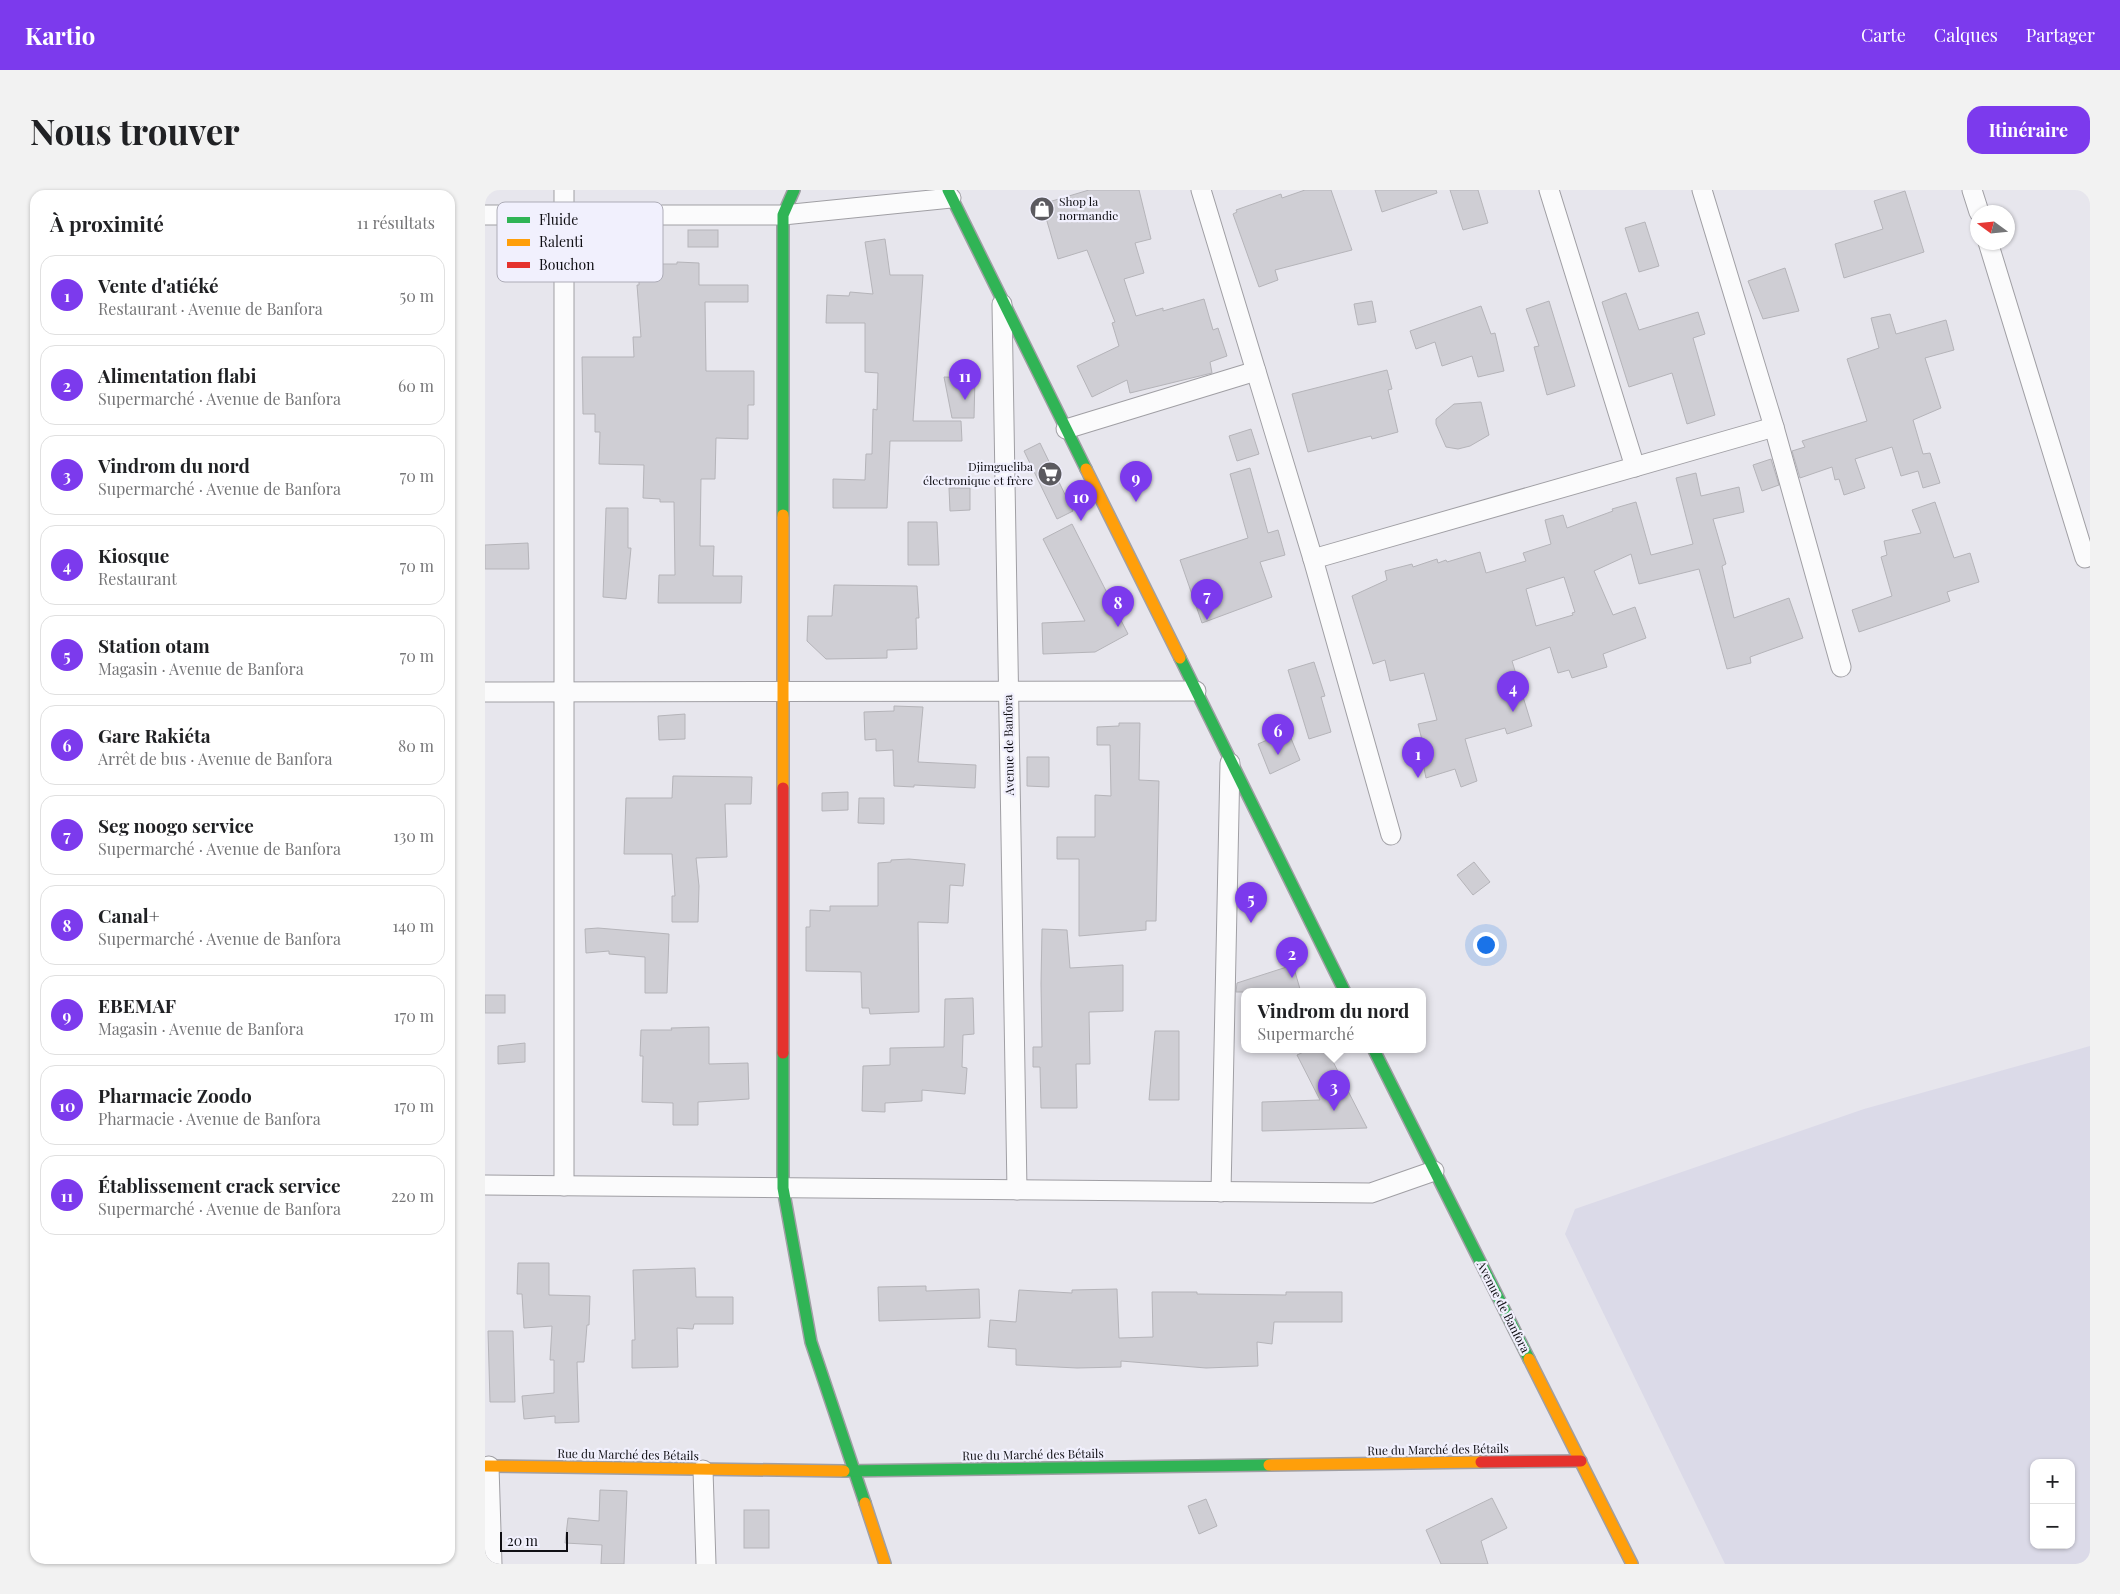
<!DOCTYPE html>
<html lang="fr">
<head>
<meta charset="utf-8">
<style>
	:root { --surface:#fff; --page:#f2f2f2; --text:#202124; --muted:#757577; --line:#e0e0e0; --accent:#7c3aed }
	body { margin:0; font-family:"Playfair Display",serif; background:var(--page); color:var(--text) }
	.controls { position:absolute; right:15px; bottom:15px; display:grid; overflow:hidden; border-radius:10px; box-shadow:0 1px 4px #0004 }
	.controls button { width:45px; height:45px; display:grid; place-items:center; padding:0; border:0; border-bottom:1px solid var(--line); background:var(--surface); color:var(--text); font:25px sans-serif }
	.compass { position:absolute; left:1485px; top:15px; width:45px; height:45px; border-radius:50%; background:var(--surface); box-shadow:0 1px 4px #0004; rotate:285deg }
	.scale { position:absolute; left:15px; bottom:12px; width:68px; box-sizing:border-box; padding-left:5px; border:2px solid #0f0e13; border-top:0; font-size:14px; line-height:18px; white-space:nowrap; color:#0f0e13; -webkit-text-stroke:4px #f1f0fd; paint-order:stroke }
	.you { position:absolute; left:1000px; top:754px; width:18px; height:18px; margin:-12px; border:4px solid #fff; border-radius:50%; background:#1a73e8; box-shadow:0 0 0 8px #1a73e833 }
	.badge { display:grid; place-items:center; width:32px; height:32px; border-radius:50%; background:var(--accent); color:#fff; font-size:16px; font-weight:700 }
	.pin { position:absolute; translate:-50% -41px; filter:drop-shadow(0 1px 2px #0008) }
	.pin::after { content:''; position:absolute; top:26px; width:18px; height:15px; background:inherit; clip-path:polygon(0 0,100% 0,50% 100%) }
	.popup { position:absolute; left:756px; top:798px; width:185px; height:65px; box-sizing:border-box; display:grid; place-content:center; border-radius:10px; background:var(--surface); filter:drop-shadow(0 1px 4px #0005); font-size:16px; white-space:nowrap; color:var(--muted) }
	.popup b { font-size:19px; color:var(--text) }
	.popup::after { content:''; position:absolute; left:50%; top:100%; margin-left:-10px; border:10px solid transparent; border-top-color:var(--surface) }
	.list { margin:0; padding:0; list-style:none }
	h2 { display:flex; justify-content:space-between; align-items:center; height:65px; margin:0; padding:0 20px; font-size:21px }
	h2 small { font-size:16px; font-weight:400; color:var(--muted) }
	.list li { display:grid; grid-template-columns:32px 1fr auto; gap:15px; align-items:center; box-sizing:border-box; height:80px; margin:0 10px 10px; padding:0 10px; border:1px solid var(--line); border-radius:15px }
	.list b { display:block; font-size:19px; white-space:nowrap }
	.list p { margin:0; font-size:16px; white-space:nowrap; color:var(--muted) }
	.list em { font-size:16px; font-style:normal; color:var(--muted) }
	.map { position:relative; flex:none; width:1605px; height:1374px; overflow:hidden; border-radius:15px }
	header { display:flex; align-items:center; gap:30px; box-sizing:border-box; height:70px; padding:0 25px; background:var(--accent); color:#fff }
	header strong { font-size:24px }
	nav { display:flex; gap:28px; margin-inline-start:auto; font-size:18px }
	.intro { display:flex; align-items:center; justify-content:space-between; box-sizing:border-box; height:120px; padding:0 30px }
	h1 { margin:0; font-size:35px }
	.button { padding:12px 22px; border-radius:15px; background:var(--accent); color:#fff; font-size:18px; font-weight:700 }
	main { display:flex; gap:30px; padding:0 30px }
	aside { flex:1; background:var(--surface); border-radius:15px; box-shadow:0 1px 4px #0004 }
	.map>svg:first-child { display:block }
	.built { fill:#dbdae8; fill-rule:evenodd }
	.building { fill:#cfced4; stroke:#b5b4b9; fill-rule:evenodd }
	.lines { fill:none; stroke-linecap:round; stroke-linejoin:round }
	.street-casing { stroke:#a09fa4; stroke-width:21 }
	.fast-casing { stroke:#a09fa4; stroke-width:14 }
	.slow-casing { stroke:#a09fa4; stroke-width:14 }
	.jam-casing { stroke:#a09fa4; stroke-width:14 }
	.street { stroke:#fbfbfc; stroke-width:19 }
	.fast { stroke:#30b455; stroke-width:11 }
	.slow { stroke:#ff9f0a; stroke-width:11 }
	.jam { stroke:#e5322d; stroke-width:11 }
	.labels { text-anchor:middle; stroke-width:4.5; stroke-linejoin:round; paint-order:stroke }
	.poi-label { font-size:12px; fill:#0f0e13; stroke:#f1f0fd; text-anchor:start }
	.street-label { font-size:12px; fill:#0f0e13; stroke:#f1f0fd }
	.key { fill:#f1f0fd; stroke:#adacb7; stroke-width:1 }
	.key-label { font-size:14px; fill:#0f0e13 }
</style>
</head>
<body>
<header>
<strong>Kartio</strong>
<nav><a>Carte</a><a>Calques</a><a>Partager</a></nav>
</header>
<div class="intro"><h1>Nous trouver</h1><a class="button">Itinéraire</a></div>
<main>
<aside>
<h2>À proximité<small>11 résultats</small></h2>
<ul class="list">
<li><span class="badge">1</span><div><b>Vente d'atiéké</b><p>Restaurant · Avenue de Banfora</p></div><em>50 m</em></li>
<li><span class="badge">2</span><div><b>Alimentation flabi</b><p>Supermarché · Avenue de Banfora</p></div><em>60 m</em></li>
<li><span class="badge">3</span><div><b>Vindrom du nord</b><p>Supermarché · Avenue de Banfora</p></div><em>70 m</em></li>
<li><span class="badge">4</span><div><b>Kiosque</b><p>Restaurant</p></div><em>70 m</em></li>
<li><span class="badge">5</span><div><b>Station otam</b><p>Magasin · Avenue de Banfora</p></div><em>70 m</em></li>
<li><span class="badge">6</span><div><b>Gare Rakiéta</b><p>Arrêt de bus · Avenue de Banfora</p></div><em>80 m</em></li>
<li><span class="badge">7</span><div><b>Seg noogo service</b><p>Supermarché · Avenue de Banfora</p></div><em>130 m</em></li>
<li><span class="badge">8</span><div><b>Canal+</b><p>Supermarché · Avenue de Banfora</p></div><em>140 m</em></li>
<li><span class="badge">9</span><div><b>EBEMAF</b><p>Magasin · Avenue de Banfora</p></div><em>170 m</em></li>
<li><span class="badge">10</span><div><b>Pharmacie Zoodo</b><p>Pharmacie · Avenue de Banfora</p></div><em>170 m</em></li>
<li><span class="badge">11</span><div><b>Établissement crack service</b><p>Supermarché · Avenue de Banfora</p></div><em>220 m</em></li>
</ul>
</aside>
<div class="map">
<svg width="1605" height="1374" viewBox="0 0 1605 1374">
	<rect width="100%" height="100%" fill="#e7e6ed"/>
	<path class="built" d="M 1605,856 L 1605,1374 L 1240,1374 L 1080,1044 L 1090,1019 L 1379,919 ZM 1549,1273 L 1586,1273 L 1586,1355 L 1549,1355 Z"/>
	<g class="building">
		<path d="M 604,0 L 654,0 L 666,49 L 650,53 L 659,83 L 639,89 L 651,126 L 678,118 L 678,121 L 719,109 L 728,140 L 733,138 L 742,166 L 725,172 L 727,183 L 645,203 L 642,190 L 607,207 L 592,176 L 634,156 L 627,133 L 630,132 L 602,60 L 573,69 L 557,14 Z"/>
		<path d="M 820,0 L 846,0 L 867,60 L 790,80 L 793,90 L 774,97 L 748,24 L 752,22 L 751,20 L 796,4 L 797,8 Z"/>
		<path d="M 890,0 L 951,0 L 952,3 L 897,22 Z"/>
		<path d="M 965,0 L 993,0 L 1003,33 L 978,40 Z"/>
		<path d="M 1420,1 L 1439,62 L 1359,88 L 1350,54 L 1398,39 L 1389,11 Z"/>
		<path d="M 1160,32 L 1174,76 L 1154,82 L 1140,38 Z"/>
		<rect x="203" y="40" width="30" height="17"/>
		<path d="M 400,49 L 405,85 L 438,85 L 428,231 L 476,231 L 477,251 L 405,251 L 402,318 L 348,318 L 348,289 L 380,290 L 381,264 L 387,264 L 388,219 L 392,220 L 393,183 L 380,182 L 380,133 L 341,133 L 342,105 L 364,106 L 365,102 L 388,104 L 380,52 Z"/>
		<path d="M 192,72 L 214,73 L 214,95 L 263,95 L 263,112 L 220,112 L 221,181 L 269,181 L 269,215 L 263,215 L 263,249 L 231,248 L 230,289 L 216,289 L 215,356 L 229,356 L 228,386 L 257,386 L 256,413 L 173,413 L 174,385 L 190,385 L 189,312 L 175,312 L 175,309 L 158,308 L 159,275 L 114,274 L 115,242 L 110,242 L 110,224 L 98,224 L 97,167 L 149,167 L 148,147 L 156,147 L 152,95 L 154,95 L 154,74 L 192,74 Z"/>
		<path d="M 1300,78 L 1314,121 L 1278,129 L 1263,91 Z"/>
		<path d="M 1141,103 L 1154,140 L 1213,122 L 1220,144 L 1208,148 L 1230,225 L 1202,234 L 1187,183 L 1144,197 L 1117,112 Z"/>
		<path d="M 887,111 L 891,132 L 873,135 L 869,114 Z"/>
		<path d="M 1064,111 L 1090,196 L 1062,205 L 1049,157 L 1054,156 L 1041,119 Z"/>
		<path d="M 996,116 L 1006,144 L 1010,143 L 1019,181 L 993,187 L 987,166 L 957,176 L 950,152 L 931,159 L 925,141 Z"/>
		<path d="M 1405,124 L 1411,144 L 1461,130 L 1469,160 L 1440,168 L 1456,218 L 1428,230 L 1438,264 L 1445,263 L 1455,293 L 1438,298 L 1433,281 L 1416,286 L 1407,257 L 1370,269 L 1380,298 L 1359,305 L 1354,289 L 1350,290 L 1347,277 L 1315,288 L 1307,261 L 1320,257 L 1317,251 L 1382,231 L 1362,169 L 1394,158 L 1386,128 Z"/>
		<path d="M 902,180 L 907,199 L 903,200 L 913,242 L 887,249 L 886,246 L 823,262 L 807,204 Z"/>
		<path d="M 459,187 L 490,188 L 489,228 L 467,228 Z"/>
		<path d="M 996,212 L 1004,245 L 985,256 L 973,259 L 961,257 L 951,234 L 951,229 L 969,214 Z"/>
		<path d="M 766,239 L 774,264 L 752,271 L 744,246 Z"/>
		<path d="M 555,253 L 588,321 L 572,329 L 539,261 Z"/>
		<path d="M 1286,269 L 1294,295 L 1277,301 L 1268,275 Z"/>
		<path d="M 765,278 L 783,343 L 793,340 L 800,365 L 775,372 L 787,407 L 717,433 L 695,370 L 763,348 L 745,284 Z"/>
		<path d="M 1211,283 L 1216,306 L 1254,297 L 1259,322 L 1228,329 L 1241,374 L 1237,376 L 1249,428 L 1304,408 L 1318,448 L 1265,467 L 1266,473 L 1242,479 L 1214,379 L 1154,394 L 1146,364 L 1109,381 L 1128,425 L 1150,417 L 1161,448 L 1118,464 L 1122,477 L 1087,488 L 1084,480 L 1073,483 L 1065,457 L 1027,471 L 1047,536 L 1022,544 L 1020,538 L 980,549 L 992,591 L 976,597 L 970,579 L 941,588 L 934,554 L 938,554 L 933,534 L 952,530 L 939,483 L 905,491 L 900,470 L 888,474 L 867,406 L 902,390 L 900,381 L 927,374 L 928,377 L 952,369 L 953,373 L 961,370 L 962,372 L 995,362 L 1001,383 L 1041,371 L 1038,363 L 1066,354 L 1060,330 L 1078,325 L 1082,338 L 1128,321 L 1127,319 L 1151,312 L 1166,365 L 1208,354 L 1191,288 ZM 1079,387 L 1090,422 L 1087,423 L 1088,425 L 1051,436 L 1041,399 Z"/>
		<path d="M 464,298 L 485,298 L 485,320 L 465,321 Z"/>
		<path d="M 1450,312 L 1469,368 L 1485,363 L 1494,392 L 1462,402 L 1465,411 L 1374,442 L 1367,420 L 1407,406 L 1396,367 L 1402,365 L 1399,351 L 1436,343 L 1427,320 Z"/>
		<path d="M 121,318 L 143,318 L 143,358 L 146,358 L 141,409 L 118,407 Z"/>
		<path d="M 423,332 L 452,332 L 454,375 L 423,375 Z"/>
		<path d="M 587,334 L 643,444 L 610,462 L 558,464 L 557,433 L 600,431 L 558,349 Z"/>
		<path d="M 43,353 L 44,379 L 0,379 L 0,355 Z"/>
		<path d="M 349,395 L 432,396 L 434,428 L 431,428 L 432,459 L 402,460 L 402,468 L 341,469 L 322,451 L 323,426 L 347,426 Z"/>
		<path d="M 829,472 L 840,506 L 836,507 L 846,542 L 824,549 L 803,480 Z"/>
		<path d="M 409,516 L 438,517 L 433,572 L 491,575 L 490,598 L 429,595 L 429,597 L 409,596 L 408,560 L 391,561 L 391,549 L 380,550 L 379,522 L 409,521 Z"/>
		<path d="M 200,524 L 200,549 L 174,550 L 173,526 Z"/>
		<path d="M 634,533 L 655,533 L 654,590 L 674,591 L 671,731 L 661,731 L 661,740 L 594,746 L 594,669 L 572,669 L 572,647 L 610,647 L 610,605 L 626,606 L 625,555 L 612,555 L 612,537 L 634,536 Z"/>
		<path d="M 803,541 L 815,570 L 785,584 L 773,554 Z"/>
		<path d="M 542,567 L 564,567 L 564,597 L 542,596 Z"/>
		<path d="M 188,586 L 267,587 L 266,614 L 240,614 L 242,667 L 211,668 L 214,696 L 213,732 L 187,732 L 187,706 L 190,706 L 187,664 L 139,664 L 141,608 L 187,608 Z"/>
		<path d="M 363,602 L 363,620 L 337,621 L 337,603 Z"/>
		<path d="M 374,608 L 399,608 L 399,634 L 373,633 Z"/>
		<path d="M 424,669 L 480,674 L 478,696 L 465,695 L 463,733 L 433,732 L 434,822 L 385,824 L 384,818 L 377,818 L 376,782 L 321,781 L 321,737 L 325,737 L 325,720 L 345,721 L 345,716 L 393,716 L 393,673 L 406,672 L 406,670 Z"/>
		<path d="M 989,672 L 1005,692 L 988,705 L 972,685 Z"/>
		<path d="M 113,738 L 184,744 L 182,803 L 160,803 L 160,767 L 124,764 L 124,761 L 101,763 L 100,739 Z"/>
		<path d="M 557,739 L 582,740 L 585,778 L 638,775 L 638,821 L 604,822 L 605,874 L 591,874 L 592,918 L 556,918 L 555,877 L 548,877 L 548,857 L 557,857 L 556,794 Z"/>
		<path d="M 808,775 L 815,799 L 804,802 L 751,802 L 752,793 Z"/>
		<rect x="0" y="805" width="20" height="18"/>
		<path d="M 488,808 L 489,844 L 478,845 L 477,877 L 482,878 L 480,904 L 437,900 L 437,911 L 400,913 L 400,922 L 377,921 L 378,876 L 405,875 L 405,858 L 459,857 L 460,809 Z"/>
		<path d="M 224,837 L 224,874 L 263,873 L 264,909 L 213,912 L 213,935 L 188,935 L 188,913 L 157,912 L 158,866 L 155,866 L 156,840 L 187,840 L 186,838 Z"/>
		<path d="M 670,841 L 694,841 L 694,910 L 664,910 Z"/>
		<path d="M 40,853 L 40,872 L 13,874 L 13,856 Z"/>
		<path d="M 823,860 L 842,860 L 882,938 L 777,941 L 777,912 L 835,910 L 812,865 Z"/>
		<path d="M 33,1073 L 64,1073 L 64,1105 L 105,1106 L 104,1135 L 102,1135 L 99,1172 L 92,1172 L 94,1232 L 70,1233 L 70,1226 L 39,1229 L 37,1206 L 69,1203 L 69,1170 L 65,1170 L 67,1136 L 39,1138 L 37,1104 L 32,1104 Z"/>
		<path d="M 210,1078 L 211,1107 L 248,1107 L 248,1134 L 209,1134 L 208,1139 L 192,1138 L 193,1177 L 147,1178 L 147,1150 L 150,1150 L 148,1080 Z"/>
		<path d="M 441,1096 L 441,1101 L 494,1099 L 495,1128 L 394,1131 L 393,1097 Z"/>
		<path d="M 632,1099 L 634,1148 L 668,1147 L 667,1102 L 712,1102 L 712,1104 L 801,1105 L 801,1102 L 857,1102 L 857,1132 L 789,1132 L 787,1154 L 772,1152 L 773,1176 L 721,1178 L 636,1171 L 636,1177 L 592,1178 L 531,1175 L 531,1159 L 503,1157 L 505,1130 L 531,1132 L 534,1100 L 587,1103 L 587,1100 Z"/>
		<path d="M 3,1141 L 28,1141 L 30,1212 L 5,1212 Z"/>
		<path d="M 115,1300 L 142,1301 L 139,1374 L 116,1374 L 117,1355 L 80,1353 L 83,1328 L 114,1331 Z"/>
		<path d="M 1007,1308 L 1022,1338 L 996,1351 L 1003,1374 L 956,1374 L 941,1340 Z"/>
		<path d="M 721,1309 L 732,1336 L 714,1344 L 703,1316 Z"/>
		<rect x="259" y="1320" width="25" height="38"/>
	</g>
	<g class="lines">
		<defs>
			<g id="street">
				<path d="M 716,0 L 828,369 L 906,645"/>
				<path d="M 1064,0 L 1150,277"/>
				<path d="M 1217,0 L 1289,237 L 1356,477"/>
				<path d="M 1487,0 L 1494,22"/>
				<path d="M 0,25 L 298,25 L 466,8"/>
				<path d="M 1503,52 L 1600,368"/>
				<path d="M 517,114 L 532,1000"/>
				<path d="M 581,239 L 771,181"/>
				<path d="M 828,369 L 1289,237"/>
				<path d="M 0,502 L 711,501"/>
				<path d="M 0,995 L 886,1003 L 949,981"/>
				<path d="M 79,996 L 79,0"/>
				<path d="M 736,1002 L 745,573"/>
				<path d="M 4,1276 L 7,1374"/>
				<path d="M 218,1280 L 221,1374"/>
			</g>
			<g id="fast">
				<path d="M 463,0 L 601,279"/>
				<path d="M 298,325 L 298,25 L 309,0"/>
				<path d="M 695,468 L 860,802"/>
				<path d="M 889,860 L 1044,1169"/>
				<path d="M 298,863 L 298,998 L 326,1152 L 380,1313"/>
				<path d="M 359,1281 L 784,1275"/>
			</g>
			<g id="slow">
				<path d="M 601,279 L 695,468"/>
				<path d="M 298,325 L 298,598"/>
				<path d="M 1044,1169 L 1147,1374"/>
				<path d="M 784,1275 L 996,1272"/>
				<path d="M 0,1276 L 359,1281"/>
				<path d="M 380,1313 L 400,1374"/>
			</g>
			<g id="jam">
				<path d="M 298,598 L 298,863"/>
				<path d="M 996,1272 L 1096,1271"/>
			</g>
		</defs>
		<use href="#street" class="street-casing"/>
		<use href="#fast" class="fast-casing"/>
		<use href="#slow" class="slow-casing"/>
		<use href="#jam" class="jam-casing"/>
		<use href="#street" class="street"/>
		<use href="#fast" class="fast"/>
		<use href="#slow" class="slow"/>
		<use href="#jam" class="jam"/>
	</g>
	<defs>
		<symbol id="shop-disc" viewBox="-11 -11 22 22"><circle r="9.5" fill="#5b5a5f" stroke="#f1f0fd"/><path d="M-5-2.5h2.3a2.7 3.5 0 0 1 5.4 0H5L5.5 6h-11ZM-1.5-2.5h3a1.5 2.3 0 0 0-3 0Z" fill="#fff"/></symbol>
		<symbol id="supermarket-disc" viewBox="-11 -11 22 22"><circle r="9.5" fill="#5b5a5f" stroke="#f1f0fd"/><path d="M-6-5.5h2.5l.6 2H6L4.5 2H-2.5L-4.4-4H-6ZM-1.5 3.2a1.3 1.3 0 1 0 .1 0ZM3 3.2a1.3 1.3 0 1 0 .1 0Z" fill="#fff"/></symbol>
	</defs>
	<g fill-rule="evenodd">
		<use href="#shop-disc" x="543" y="5" width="28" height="28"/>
		<use href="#supermarket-disc" x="551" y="270" width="28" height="28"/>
	</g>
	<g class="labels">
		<g class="poi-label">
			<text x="574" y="16">Shop la<tspan x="574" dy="14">normandie</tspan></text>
			<text x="548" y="281" text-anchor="end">Djimgueliba<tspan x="548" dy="14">électronique et frère</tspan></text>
		</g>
		<g class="street-label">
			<text transform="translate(524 555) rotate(-91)" y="4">Avenue de Banfora</text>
			<text transform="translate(1018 1117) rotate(63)" y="4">Avenue de Banfora</text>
			<text transform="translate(953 1260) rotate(-1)" y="4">Rue du Marché des Bétails</text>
			<text transform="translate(143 1265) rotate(1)" y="4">Rue du Marché des Bétails</text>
			<text transform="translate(548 1265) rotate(-1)" y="4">Rue du Marché des Bétails</text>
		</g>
	</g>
	<rect x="12" y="12" width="166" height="80" rx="8" class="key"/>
	<rect x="22" y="27" width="23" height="6" fill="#30b455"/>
	<rect x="22" y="49" width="23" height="7" fill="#ff9f0a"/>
	<rect x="22" y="72" width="23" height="6" fill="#e5322d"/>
	<g class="key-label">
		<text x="54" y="35">Fluide</text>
		<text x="54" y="57">Ralenti</text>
		<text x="54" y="80">Bouchon</text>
	</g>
</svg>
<div class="controls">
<button>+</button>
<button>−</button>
</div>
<svg class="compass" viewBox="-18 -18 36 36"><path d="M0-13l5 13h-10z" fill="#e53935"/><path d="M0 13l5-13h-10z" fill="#757577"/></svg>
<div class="scale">20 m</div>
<div class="you"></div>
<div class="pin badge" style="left:933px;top:588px">1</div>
<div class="pin badge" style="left:807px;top:788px">2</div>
<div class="pin badge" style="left:849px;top:921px">3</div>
<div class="popup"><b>Vindrom du nord</b>Supermarché</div>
<div class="pin badge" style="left:1028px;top:522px">4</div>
<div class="pin badge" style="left:766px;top:733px">5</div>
<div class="pin badge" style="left:793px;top:565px">6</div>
<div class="pin badge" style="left:722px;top:430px">7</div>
<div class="pin badge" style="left:633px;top:437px">8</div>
<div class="pin badge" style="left:651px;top:312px">9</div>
<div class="pin badge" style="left:596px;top:331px">10</div>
<div class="pin badge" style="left:480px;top:210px">11</div>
</div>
</main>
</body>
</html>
